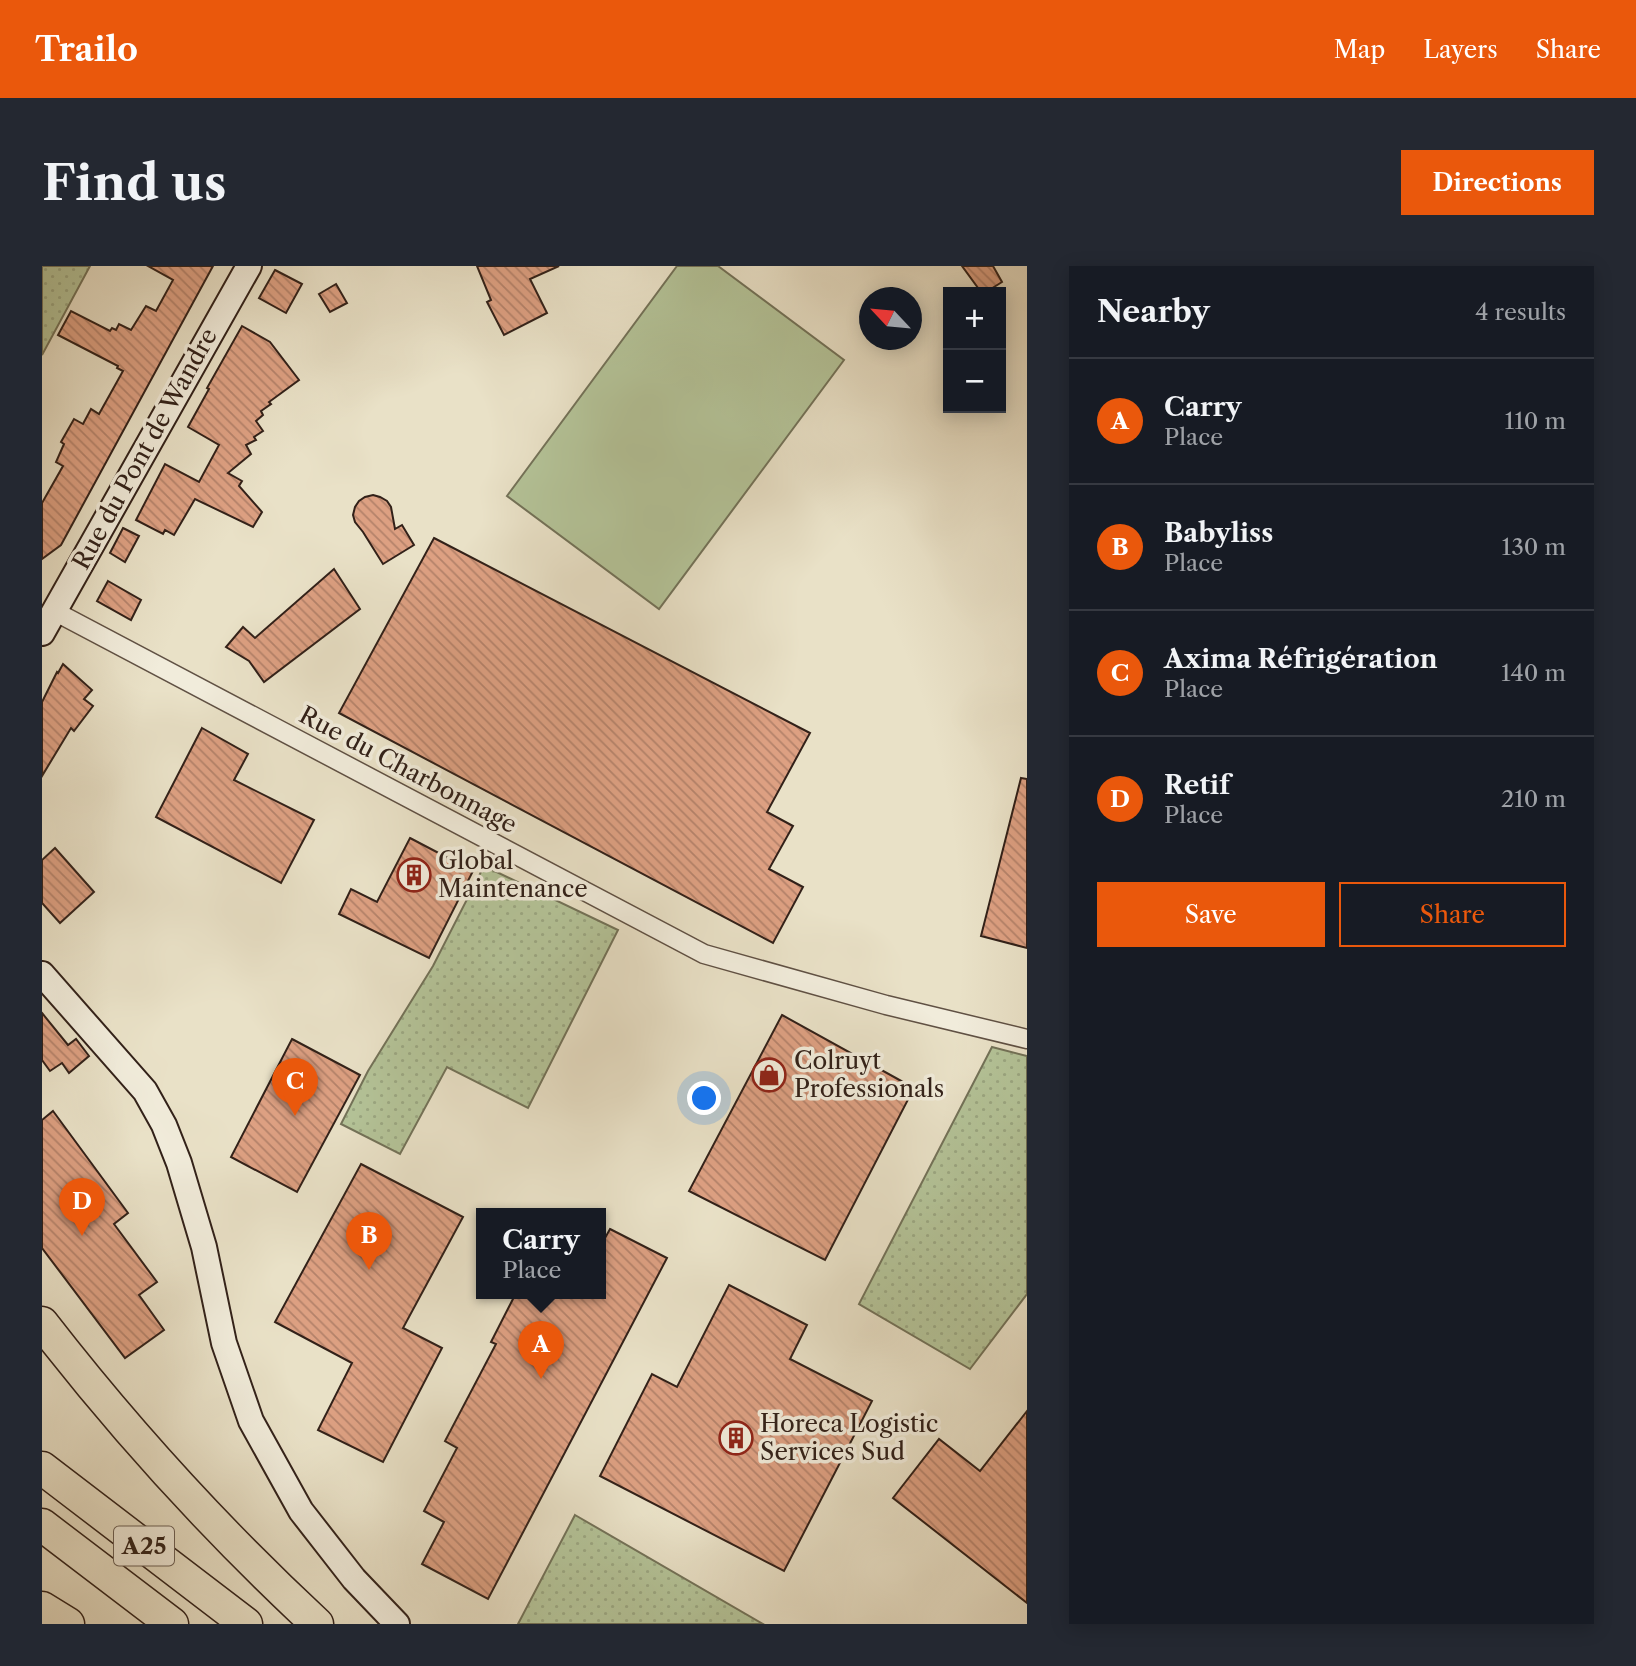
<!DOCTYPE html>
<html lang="en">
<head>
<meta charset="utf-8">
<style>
	:root { --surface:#171b24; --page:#242831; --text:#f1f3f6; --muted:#9ea1a6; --line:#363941; --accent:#ea580c }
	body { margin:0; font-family:"Libre Caslon Text",serif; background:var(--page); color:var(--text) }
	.controls { position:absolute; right:21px; top:21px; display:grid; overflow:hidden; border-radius:0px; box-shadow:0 4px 18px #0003 }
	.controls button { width:63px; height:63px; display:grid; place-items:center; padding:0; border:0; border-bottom:2px solid var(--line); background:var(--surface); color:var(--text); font:35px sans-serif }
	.compass { position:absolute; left:817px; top:21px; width:63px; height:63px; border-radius:50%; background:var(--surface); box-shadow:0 4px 18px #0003; rotate:296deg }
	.you { position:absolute; left:663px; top:833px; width:24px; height:24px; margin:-18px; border:5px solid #fff; border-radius:50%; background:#1a73e8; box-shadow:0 0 0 10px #1a73e833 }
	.badge { display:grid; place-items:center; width:46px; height:46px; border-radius:50%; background:var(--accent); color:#fff; font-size:23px; font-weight:700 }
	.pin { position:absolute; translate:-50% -58px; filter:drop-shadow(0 2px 4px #0008) }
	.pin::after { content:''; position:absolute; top:37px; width:24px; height:21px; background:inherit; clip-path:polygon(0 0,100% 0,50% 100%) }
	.popup { position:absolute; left:434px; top:942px; width:130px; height:91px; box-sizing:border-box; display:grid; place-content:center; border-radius:0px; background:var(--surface); filter:drop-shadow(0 2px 5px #0005); font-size:23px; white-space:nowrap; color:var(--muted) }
	.popup b { font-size:26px; color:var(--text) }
	.popup::after { content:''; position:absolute; left:50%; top:100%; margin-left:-14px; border:14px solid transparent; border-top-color:var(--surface) }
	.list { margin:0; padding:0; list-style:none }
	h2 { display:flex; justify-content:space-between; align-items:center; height:91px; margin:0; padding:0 28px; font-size:30px }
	h2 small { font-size:23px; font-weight:400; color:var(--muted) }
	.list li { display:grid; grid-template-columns:46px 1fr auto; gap:21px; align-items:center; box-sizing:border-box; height:126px; padding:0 28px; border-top:2px solid var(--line) }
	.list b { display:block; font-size:26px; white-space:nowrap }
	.list p { margin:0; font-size:23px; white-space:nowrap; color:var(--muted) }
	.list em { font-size:23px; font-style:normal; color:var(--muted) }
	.actions { display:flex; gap:14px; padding:21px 28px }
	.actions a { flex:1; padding:16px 0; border:2px solid var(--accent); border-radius:0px; text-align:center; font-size:24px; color:var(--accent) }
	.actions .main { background:var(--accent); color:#fff }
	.map { position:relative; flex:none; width:985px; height:1358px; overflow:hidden; border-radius:0px }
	header { display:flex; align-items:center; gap:42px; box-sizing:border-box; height:98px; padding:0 35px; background:var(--accent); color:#fff }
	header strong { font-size:33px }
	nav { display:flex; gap:38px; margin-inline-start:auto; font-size:24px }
	.intro { display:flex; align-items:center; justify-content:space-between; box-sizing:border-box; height:168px; padding:0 42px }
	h1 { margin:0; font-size:49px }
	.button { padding:18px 32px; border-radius:0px; background:var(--accent); color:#fff; font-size:24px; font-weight:700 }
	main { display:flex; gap:42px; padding:0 42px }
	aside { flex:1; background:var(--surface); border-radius:0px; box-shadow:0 4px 18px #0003 }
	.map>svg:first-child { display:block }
	.green { fill:url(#green-dots); stroke:#737258; stroke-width:2 }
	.pitch { fill:#b4c398; stroke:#737258; stroke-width:2 }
	.building { fill:url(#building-back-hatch); stroke:#322119; stroke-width:2 }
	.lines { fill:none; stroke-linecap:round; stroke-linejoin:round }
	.street-casing { stroke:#605144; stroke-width:21 }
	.secondary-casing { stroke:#322119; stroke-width:28 }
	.highway-casing { stroke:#322119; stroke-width:35 }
	.street { stroke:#f1ecdb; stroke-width:18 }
	.secondary { stroke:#f1ecdb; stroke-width:24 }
	.highway { stroke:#e9e1c7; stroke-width:32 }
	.labels { text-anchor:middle; stroke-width:7; stroke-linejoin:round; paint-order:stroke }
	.shield { fill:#f1ecdb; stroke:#6b5e53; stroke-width:2 }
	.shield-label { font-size:23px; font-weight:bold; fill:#322119 }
	.street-label { font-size:24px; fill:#322119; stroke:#f1ecdb }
	.poi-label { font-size:24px; fill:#322119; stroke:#f1ecdb; text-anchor:start }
</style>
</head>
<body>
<header>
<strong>Trailo</strong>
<nav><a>Map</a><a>Layers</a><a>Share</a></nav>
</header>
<div class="intro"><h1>Find us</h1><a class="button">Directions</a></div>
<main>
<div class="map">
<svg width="985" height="1358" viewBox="0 0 985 1358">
	<defs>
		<pattern id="green-dots" width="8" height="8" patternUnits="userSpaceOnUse" patternTransform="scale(1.75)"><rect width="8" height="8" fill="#b4c398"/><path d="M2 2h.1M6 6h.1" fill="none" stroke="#9ba782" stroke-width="1.8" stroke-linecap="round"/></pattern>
		<pattern id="building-back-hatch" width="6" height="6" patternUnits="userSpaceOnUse" patternTransform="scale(1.75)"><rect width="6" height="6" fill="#dda082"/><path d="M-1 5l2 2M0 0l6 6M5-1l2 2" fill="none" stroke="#b4826a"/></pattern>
	</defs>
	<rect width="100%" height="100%" fill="#e9e1c7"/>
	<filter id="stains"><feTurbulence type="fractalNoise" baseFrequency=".00286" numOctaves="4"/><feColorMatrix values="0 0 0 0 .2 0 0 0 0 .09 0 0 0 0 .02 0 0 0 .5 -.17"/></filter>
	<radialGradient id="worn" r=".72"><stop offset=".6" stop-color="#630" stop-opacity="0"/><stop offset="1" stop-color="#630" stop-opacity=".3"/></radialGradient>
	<g class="green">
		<path d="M 0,0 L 48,0 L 0,89 Z"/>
		<path d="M 442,600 L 576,664 L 486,842 L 405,801 L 358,888 L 299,858 L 326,805 L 391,700 Z"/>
		<path d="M 950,781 L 985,790 L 985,1028 L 928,1103 L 817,1038 Z"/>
		<path d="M 533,1249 L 721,1358 L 476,1358 Z"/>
	</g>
	<path class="pitch" d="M 635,0 L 676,0 L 802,94 L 617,343 L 465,230 Z"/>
	<g class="building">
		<path d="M 106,0 L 171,0 L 19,279 L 0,293 L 0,237 L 21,200 L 14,196 L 22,178 L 19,176 L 32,153 L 41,158 L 49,143 L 57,148 L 81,105 L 75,102 L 76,100 L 16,69 L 29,45 L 68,65 L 70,62 L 74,64 L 77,58 L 89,64 L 104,40 L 114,45 L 131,14 Z"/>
		<path d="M 435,0 L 517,0 L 488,13 L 505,47 L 462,69 L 445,36 L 449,34 Z"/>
		<path d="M 920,0 L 951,0 L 960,16 L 944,26 L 939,26 Z"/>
		<path d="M 233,4 L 260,18 L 244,47 L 217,32 Z"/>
		<path d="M 294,18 L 305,37 L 288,46 L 277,28 Z"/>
		<path d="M 200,60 L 228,76 L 257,114 L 227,136 L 229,138 L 219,145 L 221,149 L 214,155 L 221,165 L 212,171 L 214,174 L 204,179 L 209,188 L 186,207 L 200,215 L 197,220 L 220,246 L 211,261 L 153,233 L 132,269 L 123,264 L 121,268 L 94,254 L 123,198 L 157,216 L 177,179 L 146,161 L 167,123 L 165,122 Z"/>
		<path d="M 331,229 L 338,231 L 345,235 L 349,241 L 353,263 L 360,259 L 372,279 L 341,298 L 321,266 L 313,256 L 311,249 L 313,241 L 317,235 L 323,231 Z"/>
		<path d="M 81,262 L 97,270 L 83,296 L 68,287 Z"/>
		<path d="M 392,272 L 768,467 L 725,546 L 751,560 L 727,603 L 761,621 L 731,677 L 297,447 Z"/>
		<path d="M 292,303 L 318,343 L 222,416 L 207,395 L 184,381 L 201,361 L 213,372 Z"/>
		<path d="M 66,315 L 99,334 L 89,354 L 55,335 Z"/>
		<path d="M 21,398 L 50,424 L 42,433 L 51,440 L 32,465 L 29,462 L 0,510 L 0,436 L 15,406 L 16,407 Z"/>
		<path d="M 160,462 L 206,488 L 192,514 L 272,554 L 239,617 L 114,551 Z"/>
		<path d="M 979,512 L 985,513 L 985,682 L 939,670 Z"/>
		<path d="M 368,572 L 431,605 L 387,692 L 297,648 L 309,623 L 335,636 Z"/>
		<path d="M 13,582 L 52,626 L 18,657 L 0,637 L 0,594 Z"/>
		<path d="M 0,747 L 26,779 L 34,773 L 47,790 L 27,807 L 20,797 L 8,805 L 0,794 Z"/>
		<path d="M 740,749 L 872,822 L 783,994 L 647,925 Z"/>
		<path d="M 250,773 L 318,809 L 255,926 L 189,891 Z"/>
		<path d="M 11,845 L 86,947 L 72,958 L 115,1016 L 97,1029 L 122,1064 L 83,1092 L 0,982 L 0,854 Z"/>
		<path d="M 319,898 L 421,951 L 361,1062 L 400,1082 L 341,1196 L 276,1164 L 310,1097 L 233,1056 Z"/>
		<path d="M 568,963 L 625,992 L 446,1333 L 380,1298 L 402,1256 L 382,1245 L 415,1182 L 403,1175 L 454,1078 L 449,1076 L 474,1027 L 558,1027 L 558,981 Z"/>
		<path d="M 687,1019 L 765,1059 L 748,1093 L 830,1135 L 742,1305 L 558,1210 L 610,1108 L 635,1121 Z"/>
		<path d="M 985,1145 L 985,1337 L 851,1232 L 897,1173 L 938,1205 Z"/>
	</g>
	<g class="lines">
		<defs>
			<path id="street" d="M 12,345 L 662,688 L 844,739 L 985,773"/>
			<g id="secondary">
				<path d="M 0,367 L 207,0"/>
				<path d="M 0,708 L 103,825 L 122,859 L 137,897 L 162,981 L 182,1077 L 209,1155 L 259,1245 L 312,1313 L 355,1358"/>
			</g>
			<g id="highway">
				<path d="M 0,1057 C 83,1164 176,1266 275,1358"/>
				<path d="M 0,1202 L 204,1358"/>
				<path d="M 0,1259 L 130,1358"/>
				<path d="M 0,1342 L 26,1358"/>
			</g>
		</defs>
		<use href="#street" class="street-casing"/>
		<use href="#secondary" class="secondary-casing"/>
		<use href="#highway" class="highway-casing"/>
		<use href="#street" class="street"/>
		<use href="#secondary" class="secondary"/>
		<use href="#highway" class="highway"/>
	</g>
	<defs>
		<symbol id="building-ring" viewBox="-11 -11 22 22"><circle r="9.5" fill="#f1ecdb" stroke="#8f2418" stroke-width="1.5"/><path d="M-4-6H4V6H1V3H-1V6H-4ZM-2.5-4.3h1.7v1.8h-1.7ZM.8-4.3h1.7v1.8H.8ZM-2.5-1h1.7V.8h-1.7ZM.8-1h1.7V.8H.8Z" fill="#8f2418"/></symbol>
		<symbol id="shop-ring" viewBox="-11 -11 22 22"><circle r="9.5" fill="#f1ecdb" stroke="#8f2418" stroke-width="1.5"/><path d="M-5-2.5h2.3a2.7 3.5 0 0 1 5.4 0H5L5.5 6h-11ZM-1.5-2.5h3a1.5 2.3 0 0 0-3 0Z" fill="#8f2418"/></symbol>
	</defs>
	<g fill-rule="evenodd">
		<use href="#building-ring" x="353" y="590" width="38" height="38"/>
		<use href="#shop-ring" x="708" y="790" width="38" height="38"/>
		<use href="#building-ring" x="675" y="1153" width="38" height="38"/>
	</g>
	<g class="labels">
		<rect class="shield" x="72" y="1260.5" width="60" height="39" rx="5"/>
		<g class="shield-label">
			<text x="102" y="1288">A25</text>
		</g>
		<g class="street-label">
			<text transform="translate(103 183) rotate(-61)" y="8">Rue du Pont de Wandre</text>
			<text transform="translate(366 504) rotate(28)" y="8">Rue du Charbonnage</text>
		</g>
		<g class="poi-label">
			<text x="396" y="603">Global<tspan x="396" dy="28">Maintenance</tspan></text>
			<text x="752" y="803">Colruyt<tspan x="752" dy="28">Professionals</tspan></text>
			<text x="718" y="1166">Horeca Logistic<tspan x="718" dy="28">Services Sud</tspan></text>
		</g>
	</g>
	<rect width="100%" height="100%" filter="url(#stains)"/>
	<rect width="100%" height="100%" fill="url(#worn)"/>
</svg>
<div class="controls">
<button>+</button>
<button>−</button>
</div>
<svg class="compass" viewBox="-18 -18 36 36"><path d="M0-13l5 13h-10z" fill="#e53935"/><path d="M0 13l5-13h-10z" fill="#9ea1a6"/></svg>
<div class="you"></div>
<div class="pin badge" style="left:499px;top:1113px">A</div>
<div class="popup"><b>Carry</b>Place</div>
<div class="pin badge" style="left:327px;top:1004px">B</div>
<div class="pin badge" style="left:253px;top:850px">C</div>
<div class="pin badge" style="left:40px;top:970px">D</div>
</div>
<aside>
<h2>Nearby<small>4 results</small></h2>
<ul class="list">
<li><span class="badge">A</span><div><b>Carry</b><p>Place</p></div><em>110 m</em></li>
<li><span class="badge">B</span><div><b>Babyliss</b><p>Place</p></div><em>130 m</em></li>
<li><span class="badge">C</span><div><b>Axima Réfrigération</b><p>Place</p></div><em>140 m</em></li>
<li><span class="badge">D</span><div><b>Retif</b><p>Place</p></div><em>210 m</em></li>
</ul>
<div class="actions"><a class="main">Save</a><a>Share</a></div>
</aside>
</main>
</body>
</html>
